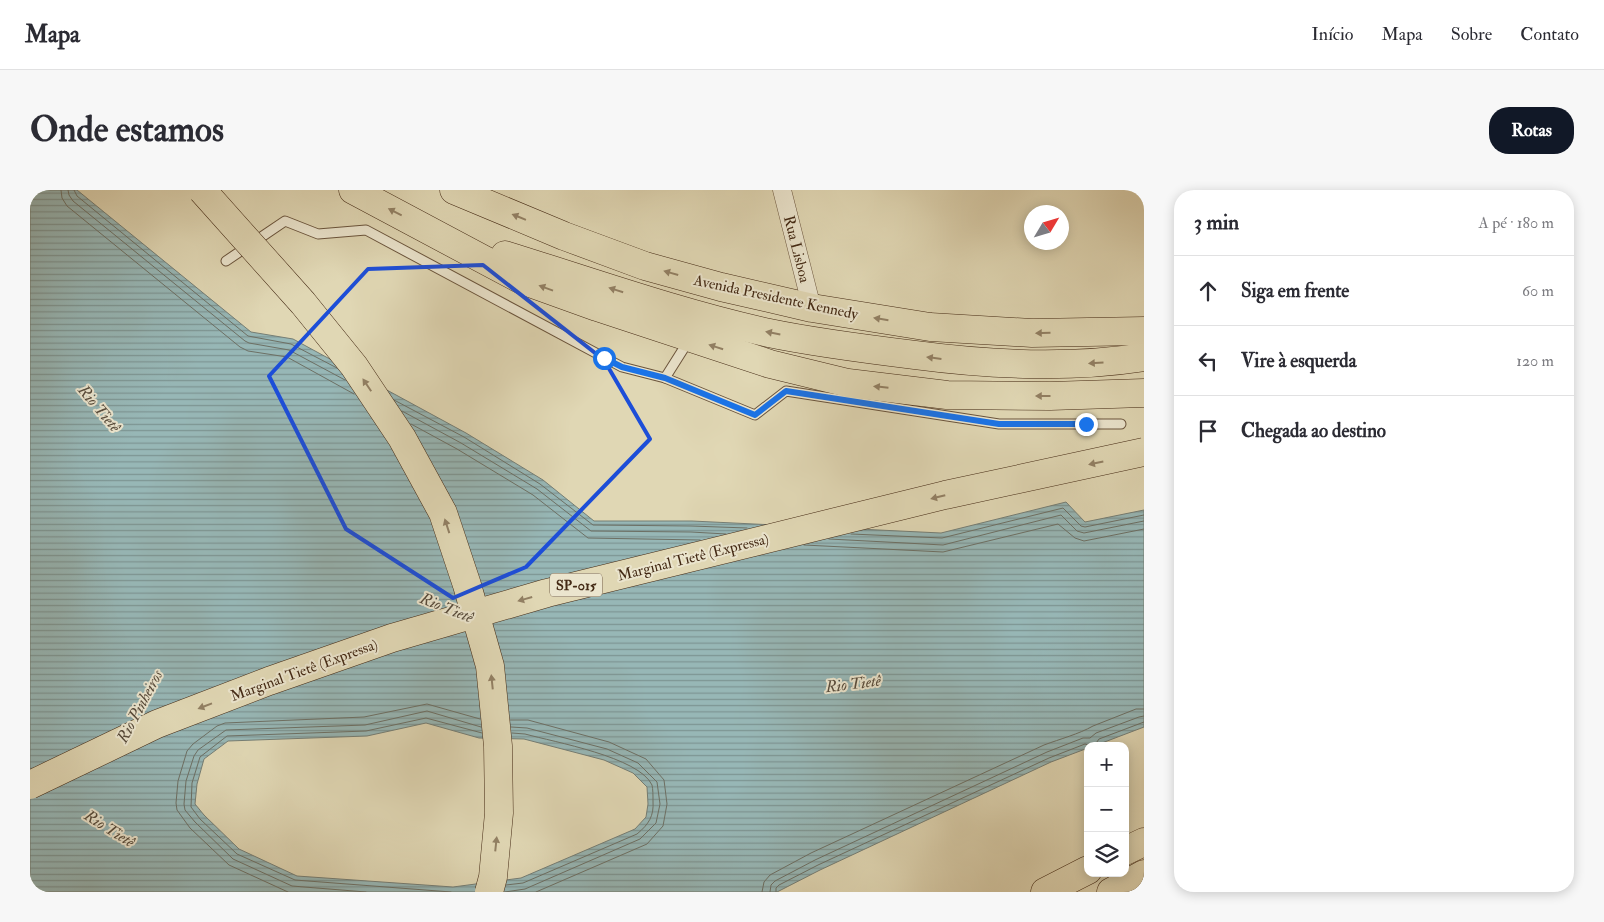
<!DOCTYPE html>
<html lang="pt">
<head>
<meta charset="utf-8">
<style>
	:root { --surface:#fff; --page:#f7f7f7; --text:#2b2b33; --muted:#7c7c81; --line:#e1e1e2; --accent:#111827 }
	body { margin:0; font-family:"IM FELL Double Pica",serif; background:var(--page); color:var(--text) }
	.controls { position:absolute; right:15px; bottom:15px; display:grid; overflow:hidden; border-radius:10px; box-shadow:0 2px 12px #0003 }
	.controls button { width:45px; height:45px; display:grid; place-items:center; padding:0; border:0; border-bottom:1px solid var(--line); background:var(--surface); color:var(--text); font:25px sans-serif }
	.compass { position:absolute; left:994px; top:15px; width:45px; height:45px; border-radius:50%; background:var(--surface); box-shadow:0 2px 12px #0003; rotate:52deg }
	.stop { position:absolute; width:15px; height:15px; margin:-11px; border:4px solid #1a73e8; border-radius:50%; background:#fff }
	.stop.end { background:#1a73e8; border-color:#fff; box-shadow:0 1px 5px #0008 }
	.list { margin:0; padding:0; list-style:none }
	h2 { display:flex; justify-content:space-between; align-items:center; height:65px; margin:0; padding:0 20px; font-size:21px }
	h2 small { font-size:16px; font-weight:400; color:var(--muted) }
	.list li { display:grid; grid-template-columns:32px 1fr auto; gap:15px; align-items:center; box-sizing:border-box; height:70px; padding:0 20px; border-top:1px solid var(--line) }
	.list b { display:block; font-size:19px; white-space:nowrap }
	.list em { font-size:16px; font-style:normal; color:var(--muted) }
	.icon { flex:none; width:28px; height:28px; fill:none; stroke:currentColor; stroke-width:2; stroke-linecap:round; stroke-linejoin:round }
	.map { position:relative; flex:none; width:1114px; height:702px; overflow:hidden; border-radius:20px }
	header { display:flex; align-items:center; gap:30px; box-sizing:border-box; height:70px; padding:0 25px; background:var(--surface); border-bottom:1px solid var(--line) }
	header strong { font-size:24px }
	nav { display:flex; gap:28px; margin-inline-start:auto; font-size:18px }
	.intro { display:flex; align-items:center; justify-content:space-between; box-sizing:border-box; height:120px; padding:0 30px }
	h1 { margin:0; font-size:35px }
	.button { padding:12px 22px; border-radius:20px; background:var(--accent); color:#fff; font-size:18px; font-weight:700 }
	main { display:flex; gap:30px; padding:0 30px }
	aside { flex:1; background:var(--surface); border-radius:20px; box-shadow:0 2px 12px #0003 }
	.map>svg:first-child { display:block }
	.water { fill:url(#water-rules); stroke:#757e75; fill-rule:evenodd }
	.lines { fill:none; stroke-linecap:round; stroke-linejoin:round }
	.shore { stroke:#6d7065; stroke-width:1 }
	.lane-casing { stroke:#6a543c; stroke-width:11 }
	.street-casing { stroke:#6a543c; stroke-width:19 }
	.highway-casing { stroke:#432914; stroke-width:29 }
	.lane { stroke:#ebe5ce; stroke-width:9 }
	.street { stroke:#ebe5ce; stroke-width:18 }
	.highway { stroke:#e0d7b4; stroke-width:28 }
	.highway-bridge-casing { stroke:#432914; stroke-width:29; stroke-linecap:butt }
	.highway-bridge { stroke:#e0d7b4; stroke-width:28 }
	.oneway { fill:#928064 }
	.route { stroke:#1a73e8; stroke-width:6 }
	.marked { fill:none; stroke:#1d4ed8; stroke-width:4; stroke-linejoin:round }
	.labels { text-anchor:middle; stroke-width:4; stroke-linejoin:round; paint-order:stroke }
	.shield { fill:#ebe5ce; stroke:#75614c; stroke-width:1 }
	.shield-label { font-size:14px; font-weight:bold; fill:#432914 }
	.street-label { font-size:15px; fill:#432914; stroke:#ebe5ce }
	.water-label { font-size:16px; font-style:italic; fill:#584c3c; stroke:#ebe5ce }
</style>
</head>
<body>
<header>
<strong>Mapa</strong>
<nav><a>Início</a><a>Mapa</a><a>Sobre</a><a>Contato</a></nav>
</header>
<div class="intro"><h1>Onde estamos</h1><a class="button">Rotas</a></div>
<main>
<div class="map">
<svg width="1114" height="702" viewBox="0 0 1114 702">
	<defs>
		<pattern id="water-rules" width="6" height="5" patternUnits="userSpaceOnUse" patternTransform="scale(1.25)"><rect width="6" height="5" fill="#97b7b6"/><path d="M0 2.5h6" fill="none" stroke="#7d9593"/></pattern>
	</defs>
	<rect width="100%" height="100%" fill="#e0d7b4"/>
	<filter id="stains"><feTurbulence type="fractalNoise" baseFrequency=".004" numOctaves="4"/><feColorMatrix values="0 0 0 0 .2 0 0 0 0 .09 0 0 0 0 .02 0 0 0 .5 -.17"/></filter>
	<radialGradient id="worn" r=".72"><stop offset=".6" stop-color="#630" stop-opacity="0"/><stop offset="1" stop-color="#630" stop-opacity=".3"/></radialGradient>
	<path class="water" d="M 0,0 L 47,0 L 221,142 L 263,149 L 436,243 L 513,290 L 564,331 L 662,331 L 911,343 L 1036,312 L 1055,332 L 1114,320 L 1114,537 L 1064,556 L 1058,556 L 1058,558 L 1021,572 L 790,680 L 747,702 L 0,702 ZM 396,533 L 449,548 L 494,549 L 574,570 L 603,583 L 617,597 L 618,614 L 616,627 L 605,639 L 491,688 L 423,697 L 267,686 L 209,659 L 174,625 L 165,614 L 167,594 L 174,569 L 198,551 L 337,546 Z"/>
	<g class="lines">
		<g class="shore">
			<path d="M 31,0 L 32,8 L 37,16 L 210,157 L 218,161 L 257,167 L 324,204"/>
			<path d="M 38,0 L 39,5 L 43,11 L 215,151 L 219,153 L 259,160 L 315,190"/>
			<path d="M 44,0 L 47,6 L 218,146 L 261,154 L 307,178"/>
			<path d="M 364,210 L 434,247 L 510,294 L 563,335 L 661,336 L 717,338"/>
			<path d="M 372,221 L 431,253 L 507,299 L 561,341 L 661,342 L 696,344"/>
			<path d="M 381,234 L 427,259 L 503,305 L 558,348 L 670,350"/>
			<path d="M 821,344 L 912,348 L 1033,318 L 1051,336 L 1055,337 L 1114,325"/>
			<path d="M 799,349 L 913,355 L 1031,325 L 1047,341 L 1054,343 L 1114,331"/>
			<path d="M 774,355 L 913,362 L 1028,334 L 1045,348 L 1054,351 L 1114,339"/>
			<path d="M 480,530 L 498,530 L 579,552 L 616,569 L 634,590 L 637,614 L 633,636 L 617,654 L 506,702"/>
			<path d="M 1064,556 L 1069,549 L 1114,532"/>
			<path d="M 476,695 L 493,693 L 607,644 C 619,634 624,626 623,611 C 623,606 623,599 622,595 C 609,567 524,552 495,544 L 482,543"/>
			<path d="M 258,702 L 199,675 L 160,638 L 147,620 L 146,613 L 148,591 L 157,561 L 163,554 L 187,536 L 195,533 L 334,527 L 397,514 L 450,529"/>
			<path d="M 336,702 L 262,696 L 203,669 L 165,632 L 155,620 L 154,614 L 156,591 L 164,566 L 168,560 L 196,540 L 335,535 L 397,521 L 451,537"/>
			<path d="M 421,702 L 265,690 L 207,664 L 170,629 L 161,617 L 162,593 L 170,567 L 197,546 L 336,541 L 396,528 L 452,543"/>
			<path d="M 475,702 L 495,699 L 610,649 L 626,633 L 630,614 L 627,592 L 608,573 L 577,559 L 497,538 L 481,537"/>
			<path d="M 732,702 L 734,692 L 740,685 L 781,663 L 1014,555 C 1030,549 1049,544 1063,536 L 1106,519 L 1114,519"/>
			<path d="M 740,702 L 741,695 L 745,691 L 785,670 L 1017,562 L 1053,548 L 1060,548 L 1066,543 L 1109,527 L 1114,526"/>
			<path d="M 746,702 L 746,698 L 749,695 L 788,675 L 1019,568 L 1055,554 L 1061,556"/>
		</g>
		<defs>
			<g id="lane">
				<path d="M 196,71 L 255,31 L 288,44 L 336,40 L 592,177 L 635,188 L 659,150"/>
				<path d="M 635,188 L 725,225 L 756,201 L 969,234 L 1091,234"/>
			</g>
			<path id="street" d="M 752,0 L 782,118"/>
			<g id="highway">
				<path d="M 323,0 L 492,90 L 567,117 L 740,174 L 818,193 L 917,205 L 1020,206 L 1114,203"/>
				<path d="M 424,0 L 534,46 L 615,76 L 691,97 L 782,118 L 900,137 L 1002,143 L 1114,141"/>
				<path d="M 475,65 C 562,92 649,123 739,143 C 787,153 836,159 885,165 C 961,175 1038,179 1114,167"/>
				<path d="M 1095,661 L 1114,652"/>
				<path d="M 1015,702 L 1058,680"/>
				<path d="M 1081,702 L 1114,684"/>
			</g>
		</defs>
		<use href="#lane" class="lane-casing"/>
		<use href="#street" class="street-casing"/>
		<use href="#highway" class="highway-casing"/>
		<use href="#lane" class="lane"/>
		<use href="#street" class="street"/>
		<use href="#highway" class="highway"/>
		<defs>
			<g id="highway-bridge">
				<path d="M 172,0 L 273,113 L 324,176 L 372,248 L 413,323 L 437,395 L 460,476 L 468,556 L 469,623 L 463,687 L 459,702"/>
				<path d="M 0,595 L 127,534 L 239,491 L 362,448 L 517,403 L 915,305 L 1114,262"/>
			</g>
		</defs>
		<use href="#highway-bridge" class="highway-bridge-casing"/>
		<use href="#highway-bridge" class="highway-bridge"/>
	</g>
	<defs><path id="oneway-solid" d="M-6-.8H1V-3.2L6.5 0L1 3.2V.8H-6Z" transform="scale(1.25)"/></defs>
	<g class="oneway">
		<use href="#oneway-solid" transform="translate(365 22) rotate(-153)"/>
		<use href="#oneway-solid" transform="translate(489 27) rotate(-158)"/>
		<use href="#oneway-solid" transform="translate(641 83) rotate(-164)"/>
		<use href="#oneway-solid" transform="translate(516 98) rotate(-160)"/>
		<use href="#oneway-solid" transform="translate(586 100) rotate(-163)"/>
		<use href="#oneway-solid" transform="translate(851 129) rotate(-171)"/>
		<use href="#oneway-solid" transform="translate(743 143) rotate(-169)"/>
		<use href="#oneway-solid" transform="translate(1013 143) rotate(179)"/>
		<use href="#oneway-solid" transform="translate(686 157) rotate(-162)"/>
		<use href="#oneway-solid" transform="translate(904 168) rotate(-173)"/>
		<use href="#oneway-solid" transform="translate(1066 173) rotate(177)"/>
		<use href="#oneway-solid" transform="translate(337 195) rotate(-124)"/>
		<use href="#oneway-solid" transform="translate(851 197) rotate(-174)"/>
		<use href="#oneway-solid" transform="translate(1013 206) rotate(180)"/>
		<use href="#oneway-solid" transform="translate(1066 273) rotate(168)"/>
		<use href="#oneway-solid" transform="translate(908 307) rotate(166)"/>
		<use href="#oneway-solid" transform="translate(417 336) rotate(-108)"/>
		<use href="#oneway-solid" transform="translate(495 409) rotate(164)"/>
		<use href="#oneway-solid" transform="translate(462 492) rotate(-96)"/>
		<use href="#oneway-solid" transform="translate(175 516) rotate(159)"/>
		<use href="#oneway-solid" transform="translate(466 654) rotate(-84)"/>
	</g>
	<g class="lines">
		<path class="route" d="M 574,168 L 592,177 L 635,188 L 725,225 L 756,201 L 969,234 L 1056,234"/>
	</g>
	<path class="marked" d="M 453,75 L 574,170 L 620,249 L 496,377 L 423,408 L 316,339 L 239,186 L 338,79 Z"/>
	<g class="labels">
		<rect class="shield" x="520" y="383.5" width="52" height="23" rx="4"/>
		<g class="shield-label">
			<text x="546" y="400">SP-015</text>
		</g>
		<g class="street-label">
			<text transform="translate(767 59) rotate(76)" y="5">Rua Lisboa</text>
			<text transform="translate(746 107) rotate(12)" y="5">Avenida Presidente Kennedy</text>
			<text transform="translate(663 367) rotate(-14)" y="5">Marginal Tietê (Expressa)</text>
			<text transform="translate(274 480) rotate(-20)" y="5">Marginal Tietê (Expressa)</text>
		</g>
		<g class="water-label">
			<text transform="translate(70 218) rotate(50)" y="6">Rio Tietê</text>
			<text transform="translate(417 417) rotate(22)" y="6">Rio Tietê</text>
			<text transform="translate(823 493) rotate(-7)" y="6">Rio Tietê</text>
			<text transform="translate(109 516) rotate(-62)" y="6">Rio Pinheiros</text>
			<text transform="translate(80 638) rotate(32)" y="6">Rio Tietê</text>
		</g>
	</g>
	<rect width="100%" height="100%" filter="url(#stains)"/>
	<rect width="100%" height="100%" fill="url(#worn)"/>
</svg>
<div class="controls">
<button>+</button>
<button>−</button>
<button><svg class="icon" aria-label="layers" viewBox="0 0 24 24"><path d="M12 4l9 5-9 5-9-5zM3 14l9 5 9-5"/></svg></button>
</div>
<svg class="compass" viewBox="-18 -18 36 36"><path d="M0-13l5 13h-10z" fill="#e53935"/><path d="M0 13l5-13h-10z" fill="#7c7c81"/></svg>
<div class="stop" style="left:574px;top:168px"></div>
<div class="stop end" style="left:1056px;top:234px"></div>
</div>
<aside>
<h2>3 min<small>A pé · 180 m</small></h2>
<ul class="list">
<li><svg class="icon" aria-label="ahead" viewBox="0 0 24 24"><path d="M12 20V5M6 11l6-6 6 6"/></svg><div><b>Siga em frente</b></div><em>60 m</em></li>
<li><svg class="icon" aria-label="left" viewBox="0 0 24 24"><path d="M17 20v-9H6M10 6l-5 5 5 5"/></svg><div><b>Vire à esquerda</b></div><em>120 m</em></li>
<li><svg class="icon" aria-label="arrive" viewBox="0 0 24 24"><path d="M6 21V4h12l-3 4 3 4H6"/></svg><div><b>Chegada ao destino</b></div></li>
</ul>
</aside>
</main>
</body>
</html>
